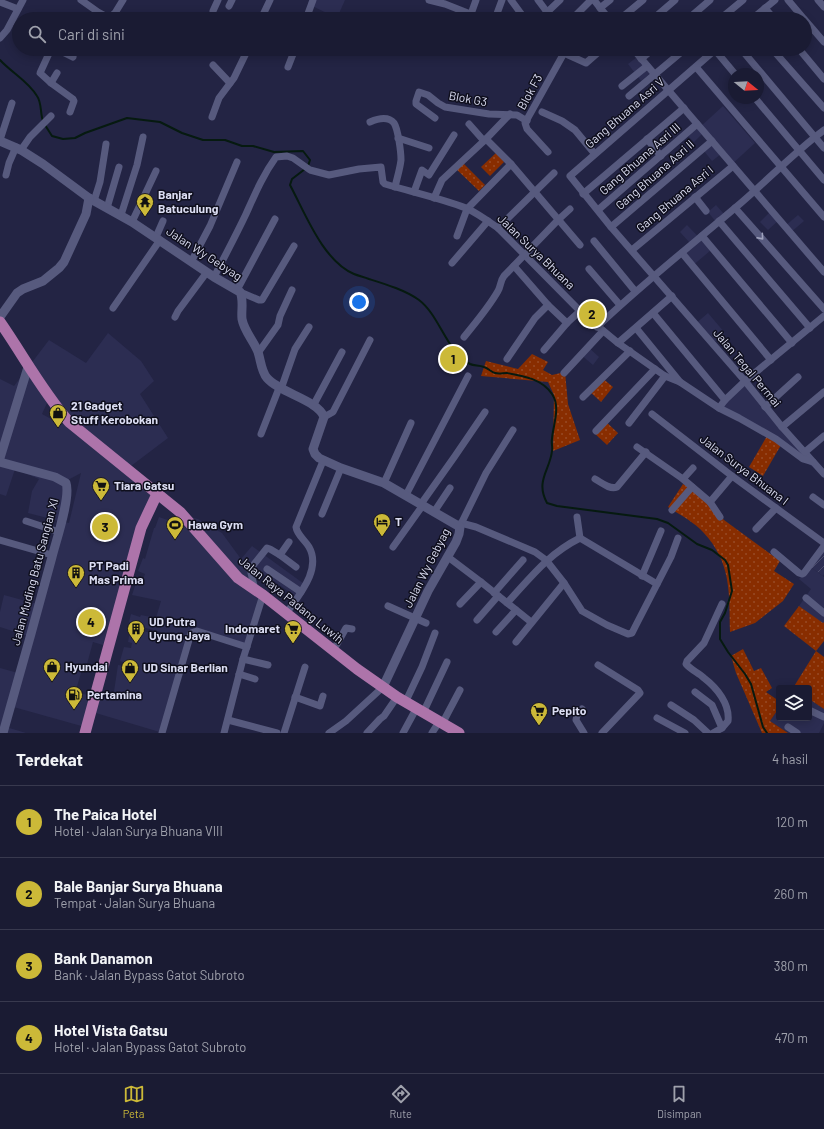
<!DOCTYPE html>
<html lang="id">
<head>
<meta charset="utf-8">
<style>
	:root { --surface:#1a1b33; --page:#27283f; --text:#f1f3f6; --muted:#9fa1ac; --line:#38394e; --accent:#ccb938 }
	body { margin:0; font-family:Barlow,sans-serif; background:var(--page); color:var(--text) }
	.controls { position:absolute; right:12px; bottom:12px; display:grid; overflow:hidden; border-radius:4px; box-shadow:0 2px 10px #0003 }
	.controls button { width:36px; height:36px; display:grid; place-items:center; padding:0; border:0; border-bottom:1px solid var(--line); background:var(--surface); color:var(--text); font:20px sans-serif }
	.compass { position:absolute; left:728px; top:68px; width:36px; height:36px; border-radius:50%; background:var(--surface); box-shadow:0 2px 10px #0003; rotate:108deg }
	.you { position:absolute; left:359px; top:302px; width:14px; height:14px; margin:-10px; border:3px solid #fff; border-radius:50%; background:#1a73e8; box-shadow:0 0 0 6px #1a73e833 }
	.badge { display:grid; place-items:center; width:26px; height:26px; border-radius:50%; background:var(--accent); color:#111; font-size:13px; font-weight:700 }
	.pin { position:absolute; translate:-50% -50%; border:2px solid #fff; box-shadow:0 1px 4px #0006 }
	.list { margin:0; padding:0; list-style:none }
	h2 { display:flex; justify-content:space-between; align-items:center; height:52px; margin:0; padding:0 16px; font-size:17px }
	h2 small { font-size:13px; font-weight:400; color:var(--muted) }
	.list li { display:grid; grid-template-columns:26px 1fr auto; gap:12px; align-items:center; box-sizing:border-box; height:72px; padding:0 16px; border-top:1px solid var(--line) }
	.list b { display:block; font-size:15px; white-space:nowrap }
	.list p { margin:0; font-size:13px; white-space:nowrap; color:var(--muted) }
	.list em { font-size:13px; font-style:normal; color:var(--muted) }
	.icon { flex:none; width:22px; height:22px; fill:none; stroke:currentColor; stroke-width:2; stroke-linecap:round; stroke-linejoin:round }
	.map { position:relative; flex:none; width:824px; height:733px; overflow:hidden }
	.search { position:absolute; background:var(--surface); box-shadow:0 2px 10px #0003; left:12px; right:12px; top:12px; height:44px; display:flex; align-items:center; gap:10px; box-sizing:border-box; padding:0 14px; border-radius:22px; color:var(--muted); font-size:15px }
	.sheet { height:340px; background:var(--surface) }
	nav { display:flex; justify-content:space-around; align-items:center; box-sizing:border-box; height:56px; border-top:1px solid var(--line); background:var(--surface); font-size:11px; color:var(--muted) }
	nav a { display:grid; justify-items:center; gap:2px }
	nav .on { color:var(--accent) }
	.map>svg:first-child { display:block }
	.built { fill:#2c2d52; fill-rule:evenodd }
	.industrial { fill:url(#industrial-furrows) }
	.grass { fill:url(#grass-dots) }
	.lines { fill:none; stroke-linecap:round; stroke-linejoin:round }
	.stream { stroke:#061a10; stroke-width:2 }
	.minor { stroke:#575a7e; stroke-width:7 }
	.tertiary { stroke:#575a7e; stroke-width:9 }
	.primary { stroke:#ad74aa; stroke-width:11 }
	.oneway { stroke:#a0a3be }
	.labels { text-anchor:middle; stroke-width:3; stroke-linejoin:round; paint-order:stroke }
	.street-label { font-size:12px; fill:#dcdef3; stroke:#0f0f1d }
	.poi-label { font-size:12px; font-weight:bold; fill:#dcdef3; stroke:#0f0f1d; text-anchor:start }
</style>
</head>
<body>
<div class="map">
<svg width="824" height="733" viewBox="0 0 824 733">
	<defs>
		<pattern id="industrial-furrows" width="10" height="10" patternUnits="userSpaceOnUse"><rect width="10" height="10" fill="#2c2d52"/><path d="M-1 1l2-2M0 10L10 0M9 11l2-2" fill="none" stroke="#4a4b6b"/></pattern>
		<pattern id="grass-dots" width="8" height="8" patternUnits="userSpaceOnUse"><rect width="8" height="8" fill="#882d00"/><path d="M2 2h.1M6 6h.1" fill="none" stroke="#984b26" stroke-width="1.8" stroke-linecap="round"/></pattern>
	</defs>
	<rect width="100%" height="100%" fill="#232444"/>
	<g class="built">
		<path d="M 309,0 L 345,0 L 337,18 L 308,4 Z"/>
		<path d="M 637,57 L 651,73 L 641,81 L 628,64 Z"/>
		<path d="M 723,106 L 755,143 L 731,165 L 721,154 L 712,161 L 704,151 L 713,144 L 703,133 L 694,142 L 686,134 L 696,125 L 699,128 Z"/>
		<path d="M 716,205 L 724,214 L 716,222 L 708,212 Z"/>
		<path d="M 771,211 L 779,220 L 768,230 L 760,222 Z"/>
		<path d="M 798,215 L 804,221 L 790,233 L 785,226 Z"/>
		<path d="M 687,225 L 711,250 L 691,267 L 679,252 L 690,243 L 680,232 Z"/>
		<path d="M 708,313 L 725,333 L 711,345 L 694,325 Z"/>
		<path d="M 108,333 L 141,361 L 154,381 L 140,394 L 168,438 L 131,466 L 161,491 L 119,592 L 103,645 L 93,642 L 87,664 L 84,663 L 75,693 L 113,698 L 118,665 L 126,666 L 126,663 L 120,661 L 124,647 L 131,648 L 132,643 L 128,642 L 130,631 L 137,633 L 138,630 L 161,635 L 161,632 L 138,626 L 138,624 L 129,622 L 131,614 L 140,617 L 141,615 L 156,618 L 161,601 L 132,595 L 136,583 L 140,585 L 141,580 L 143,580 L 145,574 L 138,571 L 143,558 L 145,559 L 154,528 L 155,528 L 159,517 L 179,524 L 190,517 L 198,519 L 222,533 L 241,559 L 252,546 L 307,586 L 300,599 L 257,570 L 249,585 L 265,596 L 245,648 L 193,632 L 163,733 L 89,711 L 85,727 L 10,706 L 6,727 L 26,733 L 0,733 L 0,668 L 18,673 L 28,636 L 0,627 L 0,612 L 4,595 L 37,604 L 59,521 L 28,513 L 32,491 L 39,479 L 15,469 L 6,496 L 0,494 L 0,379 L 14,386 L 49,340 L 86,363 ZM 50,401 L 64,419 L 62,425 L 42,414 L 47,403 ZM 81,473 L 69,523 L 60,521 L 64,482 Z"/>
		<path d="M 587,346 L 599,357 L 593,365 L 580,354 Z"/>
		<path d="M 743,383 L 824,475 L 781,445 L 716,406 Z"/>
		<path d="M 809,566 L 824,577 L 824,622 L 823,624 L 799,606 L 811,589 L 799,579 Z"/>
		<path d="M 809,699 L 824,709 L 824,723 L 819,733 L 788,733 L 770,721 L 779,708 L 779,718 L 809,718 Z"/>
	</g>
	<path class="industrial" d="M 824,546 L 824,574 L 823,576 L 809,566 Z"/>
	<g class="grass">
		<path d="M 497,152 L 504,162 L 490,176 L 481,167 Z"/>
		<path d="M 460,160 L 485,185 L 479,191 L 454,167 Z"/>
		<path d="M 532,354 L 548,362 L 543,370 L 552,375 L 565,372 L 568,404 L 580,440 L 553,451 L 554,395 L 548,382 L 481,376 L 486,361 L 518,369 Z"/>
		<path d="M 601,377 L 613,387 L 601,402 L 588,390 Z"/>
		<path d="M 604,420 L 618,433 L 607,445 L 593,432 Z"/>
		<path d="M 767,436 L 781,445 L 763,476 L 749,467 Z"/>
		<path d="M 683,484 L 702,495 L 724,520 L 780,561 L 774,571 L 794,584 L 783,601 L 755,623 L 730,632 C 729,593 732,563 703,532 C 695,523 679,514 668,507 Z"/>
		<path d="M 799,606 L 823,623 L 824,622 L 824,641 L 816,651 L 824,657 L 824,709 L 809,699 L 809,688 L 793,688 L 816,651 L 784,626 Z"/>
		<path d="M 743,649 L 754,671 L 761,668 L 772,688 L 766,692 L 779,701 L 779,708 L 770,721 L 788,733 L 762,733 L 736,673 L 731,656 Z"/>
	</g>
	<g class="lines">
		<g class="stream">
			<path d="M 0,60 C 12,73 28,81 37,96 C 42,103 40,113 43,121"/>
			<path d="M 45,125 L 52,136 L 63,139 L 75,138 L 85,133 L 127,118 L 160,122 L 182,133 L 203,140 L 225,140 L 242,146 L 253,146 L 274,152 L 303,151 L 310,160 L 308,166"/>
			<path d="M 305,169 L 292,179 L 290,185 C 305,213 323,261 354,274 C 359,276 364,277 369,279 C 385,284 405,290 419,300 C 440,316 446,351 470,364 C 474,366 479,365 484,367 C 488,368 491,372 495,373 C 499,374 503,373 507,373 C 524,376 542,379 552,394 C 561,407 553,425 552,439 C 551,443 553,447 552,451 C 550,470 535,481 547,503 L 557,506 L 657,519 L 668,523 L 697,544 L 712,550 L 725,560 L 728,565 L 732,591 L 725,613 L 720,622 L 720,639 L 728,652 L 745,674 L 751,684 L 763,727 L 767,733"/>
		</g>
		<g class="minor">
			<path d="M 81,0 L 98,12 L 109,18 L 115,13 L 123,0"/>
			<path d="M 429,0 L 445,4 L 483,19"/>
			<path d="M 511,0 L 525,19"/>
			<path d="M 538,0 L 547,12"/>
			<path d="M 594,0 L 609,19"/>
			<path d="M 788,0 L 804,19"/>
			<path d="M 818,0 L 824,7"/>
			<path d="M 0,2 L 18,9"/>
			<path d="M 229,6 L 232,0"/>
			<path d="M 600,8 L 610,0"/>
			<path d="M 765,8 L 774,19"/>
			<path d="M 213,11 L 218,0"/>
			<path d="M 471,14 L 476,0"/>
			<path d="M 261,19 L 270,0"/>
			<path d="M 306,19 L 313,0"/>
			<path d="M 495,19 L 502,0"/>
			<path d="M 540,19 L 560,0"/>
			<path d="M 572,19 L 591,0"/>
			<path d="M 620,19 L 643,0"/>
			<path d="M 653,19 L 675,0"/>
			<path d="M 688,19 L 710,0"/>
			<path d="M 720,19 L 743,0"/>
			<path d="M 752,19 L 775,0"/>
			<path d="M 805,20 L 824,42"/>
			<path d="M 0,38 L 7,30 L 23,0"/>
			<path d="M 51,49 L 40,73 L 51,83 L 73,99 L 74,101 L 70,112"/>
			<path d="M 57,49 L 73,57"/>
			<path d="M 555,49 L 586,63 L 602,49"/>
			<path d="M 633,49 L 824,272"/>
			<path d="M 716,49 L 570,176 L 611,227 L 745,381 L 782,427 L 824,474"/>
			<path d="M 741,49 L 824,148"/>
			<path d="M 772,49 L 824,108"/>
			<path d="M 799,49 L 824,79"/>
			<path d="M 715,50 L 735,74"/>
			<path d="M 641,59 L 653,49"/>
			<path d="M 213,65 L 230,83"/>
			<path d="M 288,67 L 295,49"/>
			<path d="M 696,67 L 824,217"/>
			<path d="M 51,83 L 57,73"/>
			<path d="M 622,86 L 647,66"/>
			<path d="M 629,96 L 685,49"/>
			<path d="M 755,98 L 824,180"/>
			<path d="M 542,112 L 562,121 L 575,130 L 594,153"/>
			<path d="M 212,117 L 219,98 L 234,78 L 248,49"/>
			<path d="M 435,118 L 416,104 L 416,101 L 419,92 L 428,95 L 438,103 L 445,107 L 489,114 L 517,115 L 527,121"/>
			<path d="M 370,122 C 377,119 388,116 394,123 C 398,129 401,152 401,160 C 400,169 397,178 395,187"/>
			<path d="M 469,124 L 484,141"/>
			<path d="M 398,138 L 429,148"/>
			<path d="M 486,139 L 511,164 L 580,245"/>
			<path d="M 647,139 L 661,156"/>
			<path d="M 0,140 L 12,103"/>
			<path d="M 21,150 L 30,137 L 51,116"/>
			<path d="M 548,152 L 527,129 L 525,123 L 564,53"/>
			<path d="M 6,175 L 9,163 L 16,147"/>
			<path d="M 414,192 L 422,170 L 429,175 L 454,135"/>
			<path d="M 583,194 L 684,108"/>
			<path d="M 695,197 L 706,211"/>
			<path d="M 434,198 L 442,180 L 486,139 L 510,114"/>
			<path d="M 94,201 L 100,182 L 106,144"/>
			<path d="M 107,208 L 119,167"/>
			<path d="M 735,208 L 824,309"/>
			<path d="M 598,210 L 697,124"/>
			<path d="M 121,215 L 137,165 L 143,137"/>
			<path d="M 719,221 L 810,328"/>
			<path d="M 132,222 L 156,171"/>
			<path d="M 611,227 L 712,141"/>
			<path d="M 498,228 L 554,173"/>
			<path d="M 457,236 L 467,209 L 511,164"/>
			<path d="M 702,236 L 792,343"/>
			<path d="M 156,237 L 163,221"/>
			<path d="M 594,241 L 635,291"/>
			<path d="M 632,250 L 733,166"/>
			<path d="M 682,253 L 771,360"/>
			<path d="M 191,262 L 210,226 L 237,162"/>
			<path d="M 452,263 L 488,221"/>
			<path d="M 514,266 L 548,305 L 567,323"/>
			<path d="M 589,269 L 620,305"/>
			<path d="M 214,277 C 225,256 236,235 246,214 C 255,194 263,175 276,157 L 287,156 L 293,158 L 310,170 L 329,175 L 359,169 L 381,167 L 383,182 L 385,184 C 412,192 440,198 466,208 C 477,213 488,221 498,228 L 583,314 L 618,343 L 665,376 L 680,382 L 719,408 L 739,418 L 776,439 L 803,459 L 813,462"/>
			<path d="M 237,290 L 275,219"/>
			<path d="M 240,292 L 259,300 L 262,300 L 294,246"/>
			<path d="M 113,308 L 160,240"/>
			<path d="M 653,313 L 725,400"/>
			<path d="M 175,317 L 178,311 L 207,272"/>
			<path d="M 597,327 C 641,285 689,247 735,208 C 765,183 793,153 824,130"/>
			<path d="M 636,328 L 680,382"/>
			<path d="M 464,337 C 476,322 489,307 498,291 C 501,286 500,281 504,276 L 558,220 L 570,209"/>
			<path d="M 618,343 L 672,296"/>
			<path d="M 544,350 L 567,323 L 580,311"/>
			<path d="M 258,353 L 278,325 L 280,316 L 292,290"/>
			<path d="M 507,359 L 535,318 L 548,305"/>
			<path d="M 564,373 L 603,331"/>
			<path d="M 281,389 L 295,349 L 309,327"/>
			<path d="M 583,397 L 630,351"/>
			<path d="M 313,406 L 342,352"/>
			<path d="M 765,407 L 798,377"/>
			<path d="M 719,408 L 725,400 L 745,381 L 824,316"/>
			<path d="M 652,414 L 732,476 L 824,543"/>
			<path d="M 324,417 L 333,412 L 370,340"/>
			<path d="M 629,423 L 665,376"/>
			<path d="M 782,427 L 824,392"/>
			<path d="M 596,431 L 655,369"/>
			<path d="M 261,434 L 279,388"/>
			<path d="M 637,447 L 683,479 L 710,502 L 732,476"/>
			<path d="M 805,452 L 824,436"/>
			<path d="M 595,479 C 602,483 610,490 617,487 L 646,452"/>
			<path d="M 683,479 L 693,468"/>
			<path d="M 384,483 L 411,423"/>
			<path d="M 406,495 L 468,376"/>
			<path d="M 813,497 L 824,505"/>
			<path d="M 710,502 L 720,517"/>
			<path d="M 421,504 L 455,456 L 485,412"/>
			<path d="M 672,510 L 692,487"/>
			<path d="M 434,512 L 450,488"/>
			<path d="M 322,514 L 341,468"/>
			<path d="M 577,517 L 580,538"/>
			<path d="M 26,521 L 59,532"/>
			<path d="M 461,523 L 476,527 L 535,552 L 546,560 L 564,583 L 582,611 L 607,625 L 628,634 L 632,633 L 635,627 L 671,557 L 678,538"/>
			<path d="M 460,526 L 486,473 L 513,430"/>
			<path d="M 756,529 L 776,508"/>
			<path d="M 0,540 L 52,555"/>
			<path d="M 289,542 L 280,555 L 296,567"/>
			<path d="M 393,547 L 423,505"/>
			<path d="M 774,552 L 799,573 L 802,574 L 804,573 L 824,546"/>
			<path d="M 448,557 L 481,582 L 531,622"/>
			<path d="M 267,569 L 301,592"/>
			<path d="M 642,576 L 661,531"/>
			<path d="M 255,590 L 251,573 L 251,568 L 267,548 L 270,549 L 280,555"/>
			<path d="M 494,593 L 523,560"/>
			<path d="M 806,598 L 824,613"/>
			<path d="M 507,603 C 531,577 548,554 580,538 L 657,584"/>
			<path d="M 460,604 L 481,582"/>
			<path d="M 388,606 L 426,623"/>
			<path d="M 286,614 C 298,596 322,570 309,547 C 305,540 297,535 296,527 L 323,461"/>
			<path d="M 477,620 L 498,596"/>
			<path d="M 496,632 L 516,610"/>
			<path d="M 516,642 L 564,583"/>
			<path d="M 333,651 L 346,628 L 352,629"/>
			<path d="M 243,659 L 268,665"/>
			<path d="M 598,665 L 638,690 L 640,693 L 602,733"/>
			<path d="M 239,674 L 255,679"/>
			<path d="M 695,692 L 712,705 L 722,728"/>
			<path d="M 295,697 L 320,706 L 323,696"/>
			<path d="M 405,703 L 422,667 L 435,633"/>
			<path d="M 671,705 L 694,720 L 708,733"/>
			<path d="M 582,709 L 577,715 L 576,720 L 584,733"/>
			<path d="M 809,710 L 824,717"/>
			<path d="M 423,713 L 447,662"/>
			<path d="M 657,718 L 685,733"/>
			<path d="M 228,720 L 277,733"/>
			<path d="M 442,724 L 460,690"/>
			<path d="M 788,727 L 797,733"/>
			<path d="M 162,733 L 191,633 L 197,631 L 247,647"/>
			<path d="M 224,733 L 243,659 L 263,595"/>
			<path d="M 284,733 L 305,667"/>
			<path d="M 329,733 L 346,721 L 383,687"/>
			<path d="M 367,733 L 380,719 L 384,716 L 397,697"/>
			<path d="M 403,733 L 416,709"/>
			<path d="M 432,733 L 439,722"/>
			<path d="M 713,733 L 722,728 L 728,721 C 730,704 717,688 704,678 C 699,673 691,670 686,664 L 687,661 L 704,643 L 722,604"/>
		</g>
		<g class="tertiary">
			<path d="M 0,141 L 21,150 L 43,164 L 89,198 L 132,222 L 214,277 L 240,292 C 244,300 241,310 242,319 C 244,331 254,341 258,352 C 261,361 261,371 267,378 C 280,393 318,400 324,417 L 313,449 L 315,454 L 319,458 L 341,468 L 384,483 L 460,527 L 459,534 L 456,542 L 428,591 L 383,687"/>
			<path d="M 0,317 L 17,293 L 23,289 L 43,281 L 59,268 L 64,262 L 86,214 L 89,198"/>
			<path d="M 0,458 L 28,367"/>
			<path d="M 0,462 L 55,477 L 66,483 C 71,497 56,541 52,557 C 36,616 20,674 3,733"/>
		</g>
		<g class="primary">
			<path d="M 0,322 C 23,355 42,391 69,422 L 180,512 L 238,578 L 263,595 L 357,669 L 397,697 L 459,733"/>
			<path d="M 85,733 L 141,528 L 157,494"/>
		</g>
	</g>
	<defs><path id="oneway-chevron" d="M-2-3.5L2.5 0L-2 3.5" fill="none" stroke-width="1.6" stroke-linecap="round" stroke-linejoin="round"/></defs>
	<use class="oneway" href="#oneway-chevron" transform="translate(761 237) rotate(49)"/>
	<defs>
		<symbol id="temple-pin" viewBox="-11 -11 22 30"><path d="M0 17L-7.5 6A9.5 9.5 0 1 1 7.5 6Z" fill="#ccb938" stroke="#0f0f1d"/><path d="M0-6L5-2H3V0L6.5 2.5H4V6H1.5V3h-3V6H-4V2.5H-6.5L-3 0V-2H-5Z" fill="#111"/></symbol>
		<symbol id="shop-pin" viewBox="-11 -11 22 30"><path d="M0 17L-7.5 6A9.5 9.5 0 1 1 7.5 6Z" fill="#ccb938" stroke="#0f0f1d"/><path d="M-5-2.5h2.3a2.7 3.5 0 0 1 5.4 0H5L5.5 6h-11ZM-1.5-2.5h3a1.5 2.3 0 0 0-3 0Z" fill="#111"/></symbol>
		<symbol id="supermarket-pin" viewBox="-11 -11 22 30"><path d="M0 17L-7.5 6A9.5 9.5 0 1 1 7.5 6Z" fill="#ccb938" stroke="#0f0f1d"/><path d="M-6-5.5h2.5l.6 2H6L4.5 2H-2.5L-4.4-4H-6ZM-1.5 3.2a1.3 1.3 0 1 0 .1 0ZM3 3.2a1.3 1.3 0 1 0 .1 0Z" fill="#111"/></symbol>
		<symbol id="hotel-pin" viewBox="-11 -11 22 30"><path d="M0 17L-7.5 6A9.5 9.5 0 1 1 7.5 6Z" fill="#ccb938" stroke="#0f0f1d"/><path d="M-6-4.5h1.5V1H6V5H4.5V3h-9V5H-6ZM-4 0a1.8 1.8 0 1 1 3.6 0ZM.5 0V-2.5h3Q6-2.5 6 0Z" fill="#111"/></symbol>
		<symbol id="stadium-pin" viewBox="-11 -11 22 30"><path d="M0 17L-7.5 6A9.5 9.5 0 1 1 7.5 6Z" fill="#ccb938" stroke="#0f0f1d"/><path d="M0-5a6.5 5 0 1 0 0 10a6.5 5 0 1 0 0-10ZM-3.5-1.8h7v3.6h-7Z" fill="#111"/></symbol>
		<symbol id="building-pin" viewBox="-11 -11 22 30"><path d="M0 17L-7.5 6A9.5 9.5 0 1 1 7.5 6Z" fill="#ccb938" stroke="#0f0f1d"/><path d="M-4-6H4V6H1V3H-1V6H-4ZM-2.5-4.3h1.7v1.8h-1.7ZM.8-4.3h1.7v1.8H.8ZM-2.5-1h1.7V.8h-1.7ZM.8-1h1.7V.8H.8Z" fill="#111"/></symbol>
		<symbol id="fuel-pin" viewBox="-11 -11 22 30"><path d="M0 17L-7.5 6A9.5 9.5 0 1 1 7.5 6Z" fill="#ccb938" stroke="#0f0f1d"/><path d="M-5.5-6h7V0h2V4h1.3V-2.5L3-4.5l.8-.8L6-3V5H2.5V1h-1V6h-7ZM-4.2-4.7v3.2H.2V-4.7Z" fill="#111"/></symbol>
	</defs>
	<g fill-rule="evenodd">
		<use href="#temple-pin" x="135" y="192" width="20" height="27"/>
		<use href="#shop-pin" x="48" y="403" width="20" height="27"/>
		<use href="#supermarket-pin" x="91" y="476" width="20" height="27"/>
		<use href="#hotel-pin" x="372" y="512" width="20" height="27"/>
		<use href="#stadium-pin" x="165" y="515" width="20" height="27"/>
		<use href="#building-pin" x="66" y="563" width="20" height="27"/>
		<use href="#building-pin" x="126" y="619" width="20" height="27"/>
		<use href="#supermarket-pin" x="283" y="619" width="20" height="27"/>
		<use href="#shop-pin" x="42" y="657" width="20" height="27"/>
		<use href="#shop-pin" x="120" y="658" width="20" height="27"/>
		<use href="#fuel-pin" x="64" y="685" width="20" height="27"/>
		<use href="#supermarket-pin" x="529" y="701" width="20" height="27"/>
	</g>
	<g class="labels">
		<g class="street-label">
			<text transform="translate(530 92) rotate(-61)" y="4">Blok F3</text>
			<text transform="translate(468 99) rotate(10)" y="4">Blok G3</text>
			<text transform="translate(625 113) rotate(-41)" y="4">Gang Bhuana Asri V</text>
			<text transform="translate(640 159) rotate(-41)" y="4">Gang Bhuana Asri III</text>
			<text transform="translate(655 175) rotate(-41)" y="4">Gang Bhuana Asri II</text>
			<text transform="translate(675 199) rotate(-40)" y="4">Gang Bhuana Asri I</text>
			<text transform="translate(536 252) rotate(44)" y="4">Jalan Surya Bhuana</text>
			<text transform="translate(204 254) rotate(33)" y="4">Jalan Wy Gebyag</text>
			<text transform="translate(747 368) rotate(50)" y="4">Jalan Tegal Permai</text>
			<text transform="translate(744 470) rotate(37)" y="4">Jalan Surya Bhuana I</text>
			<text transform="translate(427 568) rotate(-63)" y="4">Jalan Wy Gebyag</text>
			<text transform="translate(35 572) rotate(-75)" y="4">Jalan Muding Batu Sangian XI</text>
			<text transform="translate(291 600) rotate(39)" y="4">Jalan Raya Padang Luwih</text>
		</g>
		<g class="poi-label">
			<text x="158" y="199">Banjar<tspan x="158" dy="14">Batuculung</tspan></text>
			<text x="71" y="410">21 Gadget<tspan x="71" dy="14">Stuff Kerobokan</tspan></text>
			<text x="114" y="490">Tiara Gatsu</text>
			<text x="395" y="526">T</text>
			<text x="188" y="529">Hawa Gym</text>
			<text x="89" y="570">PT Padi<tspan x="89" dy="14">Mas Prima</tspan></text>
			<text x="149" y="626">UD Putra<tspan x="149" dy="14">Uyung Jaya</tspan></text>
			<text x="280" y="633" text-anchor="end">Indomaret</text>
			<text x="65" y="671">Hyundai</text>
			<text x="143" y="672">UD Sinar Berlian</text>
			<text x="87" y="699">Pertamina</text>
			<text x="552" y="715">Pepito</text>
		</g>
	</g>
</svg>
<div class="controls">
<button><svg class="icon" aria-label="layers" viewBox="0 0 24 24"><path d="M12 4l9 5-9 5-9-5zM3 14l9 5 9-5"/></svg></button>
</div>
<svg class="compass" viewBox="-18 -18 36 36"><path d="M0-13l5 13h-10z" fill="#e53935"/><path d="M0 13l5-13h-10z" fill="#9fa1ac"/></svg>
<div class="you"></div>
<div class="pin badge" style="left:453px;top:359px">1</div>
<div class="pin badge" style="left:592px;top:314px">2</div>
<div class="pin badge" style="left:105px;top:527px">3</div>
<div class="pin badge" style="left:91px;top:622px">4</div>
<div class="search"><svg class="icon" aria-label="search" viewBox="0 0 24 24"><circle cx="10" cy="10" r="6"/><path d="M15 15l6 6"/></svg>Cari di sini</div>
</div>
<section class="sheet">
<h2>Terdekat<small>4 hasil</small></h2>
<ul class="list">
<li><span class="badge">1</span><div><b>The Paica Hotel</b><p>Hotel · Jalan Surya Bhuana VIII</p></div><em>120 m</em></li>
<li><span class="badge">2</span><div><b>Bale Banjar Surya Bhuana</b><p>Tempat · Jalan Surya Bhuana</p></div><em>260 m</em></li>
<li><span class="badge">3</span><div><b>Bank Danamon</b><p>Bank · Jalan Bypass Gatot Subroto</p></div><em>380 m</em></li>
<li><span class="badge">4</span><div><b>Hotel Vista Gatsu</b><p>Hotel · Jalan Bypass Gatot Subroto</p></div><em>470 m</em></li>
</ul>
</section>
<nav>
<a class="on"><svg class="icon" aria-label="map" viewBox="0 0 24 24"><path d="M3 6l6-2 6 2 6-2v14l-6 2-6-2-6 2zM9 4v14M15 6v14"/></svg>Peta</a>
<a><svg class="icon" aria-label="directions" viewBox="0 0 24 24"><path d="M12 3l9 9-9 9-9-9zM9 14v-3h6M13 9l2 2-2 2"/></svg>Rute</a>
<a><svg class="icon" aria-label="saved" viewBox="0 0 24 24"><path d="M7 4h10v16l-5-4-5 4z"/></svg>Disimpan</a>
</nav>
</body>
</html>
